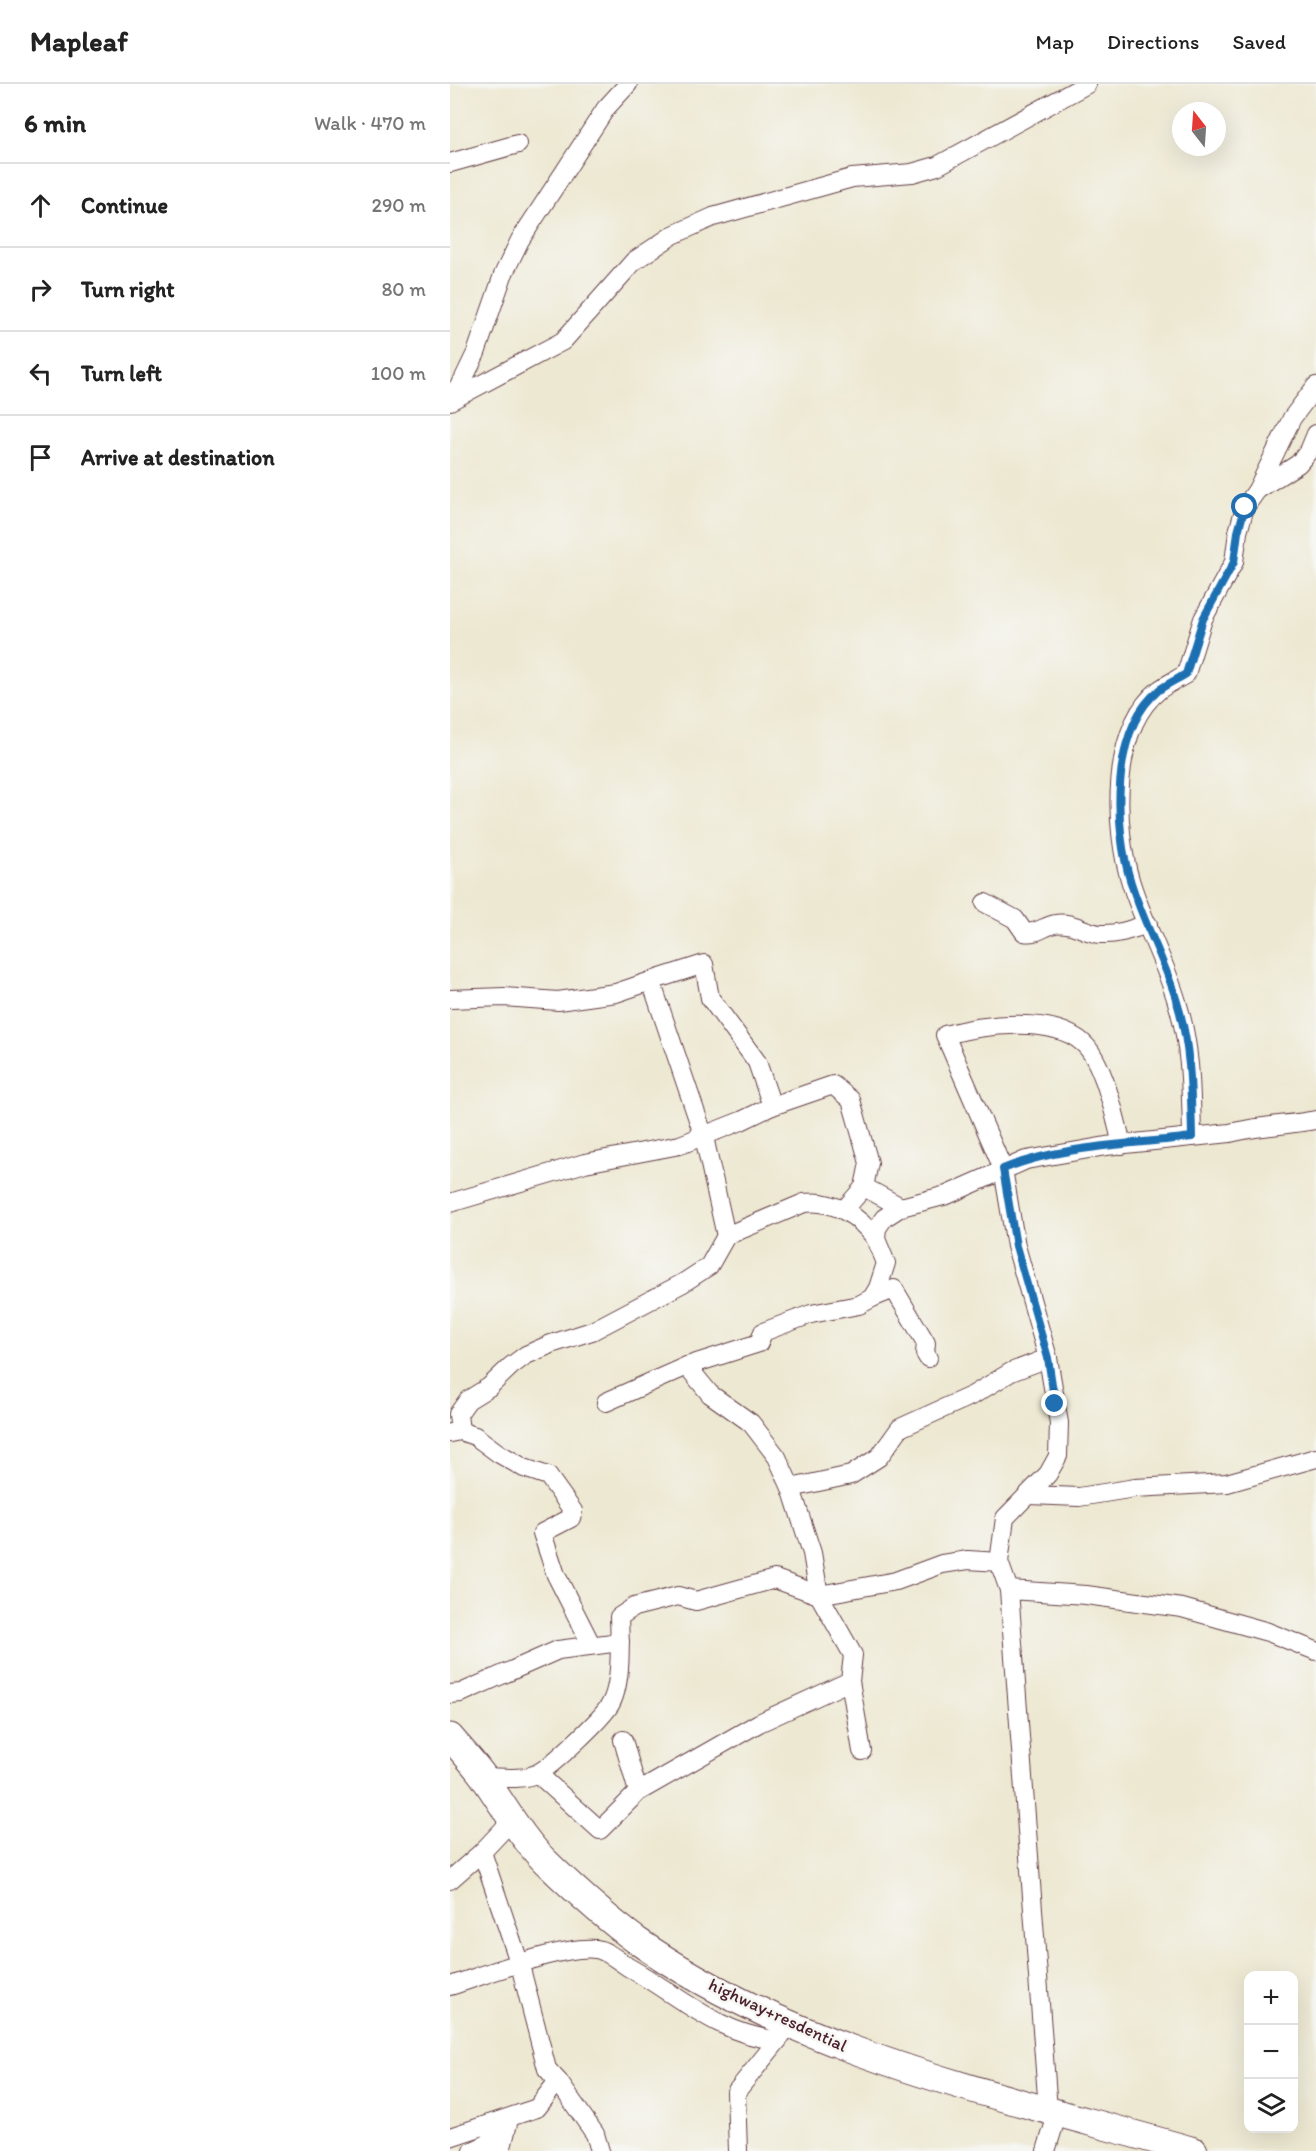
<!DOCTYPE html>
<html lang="en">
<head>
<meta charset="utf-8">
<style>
	:root { --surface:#fff; --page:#f6f6f6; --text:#222; --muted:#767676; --line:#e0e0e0 }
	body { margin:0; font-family:Itim,sans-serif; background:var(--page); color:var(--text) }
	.controls { position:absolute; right:18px; bottom:18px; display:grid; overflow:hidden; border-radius:12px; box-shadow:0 6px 24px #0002 }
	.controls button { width:54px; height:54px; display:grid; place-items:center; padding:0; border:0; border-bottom:2px solid var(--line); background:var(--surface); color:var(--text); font:30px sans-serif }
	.compass { position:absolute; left:722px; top:18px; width:54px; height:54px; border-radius:50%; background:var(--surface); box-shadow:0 6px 24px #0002; rotate:343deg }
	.stop { position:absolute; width:18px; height:18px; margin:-14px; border:4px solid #1f6fb2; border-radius:50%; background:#fff }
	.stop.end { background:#1f6fb2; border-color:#fff; box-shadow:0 2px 6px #0008 }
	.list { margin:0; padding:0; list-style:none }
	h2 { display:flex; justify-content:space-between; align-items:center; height:78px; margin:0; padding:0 24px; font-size:26px }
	h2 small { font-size:20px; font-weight:400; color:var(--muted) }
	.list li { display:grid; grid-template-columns:39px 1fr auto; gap:18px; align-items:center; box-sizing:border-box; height:84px; padding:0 24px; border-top:2px solid var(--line) }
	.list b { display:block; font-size:22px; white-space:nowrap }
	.list em { font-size:20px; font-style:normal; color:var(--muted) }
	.icon { flex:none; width:33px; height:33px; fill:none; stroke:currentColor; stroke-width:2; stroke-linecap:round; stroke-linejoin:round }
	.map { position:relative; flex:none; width:866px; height:2067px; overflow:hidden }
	header { display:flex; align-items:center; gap:36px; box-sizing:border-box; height:84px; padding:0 30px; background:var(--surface); border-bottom:2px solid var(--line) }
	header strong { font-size:28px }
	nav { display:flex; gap:33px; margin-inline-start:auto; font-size:21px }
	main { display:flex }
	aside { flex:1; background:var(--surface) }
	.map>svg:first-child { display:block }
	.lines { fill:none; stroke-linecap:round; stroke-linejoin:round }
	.minor-casing { stroke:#623d44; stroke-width:20 }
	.highway-casing { stroke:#623d44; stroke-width:29 }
	.minor { stroke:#fff; stroke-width:18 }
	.highway { stroke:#fff; stroke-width:27 }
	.route { stroke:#1f6fb2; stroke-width:8 }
	.labels { text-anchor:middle; stroke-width:5; stroke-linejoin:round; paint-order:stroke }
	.street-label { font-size:18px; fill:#4a1f2b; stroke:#f6f6f2 }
</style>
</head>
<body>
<header>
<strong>Mapleaf</strong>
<nav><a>Map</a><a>Directions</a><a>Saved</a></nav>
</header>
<main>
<aside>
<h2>6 min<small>Walk · 470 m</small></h2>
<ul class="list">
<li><svg class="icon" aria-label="ahead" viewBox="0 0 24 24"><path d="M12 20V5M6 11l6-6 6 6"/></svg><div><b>Continue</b></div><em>290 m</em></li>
<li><svg class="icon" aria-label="right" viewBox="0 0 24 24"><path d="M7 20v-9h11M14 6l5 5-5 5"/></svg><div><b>Turn right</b></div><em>80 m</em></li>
<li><svg class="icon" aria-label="left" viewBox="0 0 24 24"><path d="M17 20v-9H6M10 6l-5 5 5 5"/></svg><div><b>Turn left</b></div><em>100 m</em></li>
<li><svg class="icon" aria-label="arrive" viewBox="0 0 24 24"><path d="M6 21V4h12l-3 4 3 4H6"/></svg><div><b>Arrive at destination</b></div></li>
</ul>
</aside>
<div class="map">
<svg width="866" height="2067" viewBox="0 0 866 2067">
	<rect width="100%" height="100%" fill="#f6f6f2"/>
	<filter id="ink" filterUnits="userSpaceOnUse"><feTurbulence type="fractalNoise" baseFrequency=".0167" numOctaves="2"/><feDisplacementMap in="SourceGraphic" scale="12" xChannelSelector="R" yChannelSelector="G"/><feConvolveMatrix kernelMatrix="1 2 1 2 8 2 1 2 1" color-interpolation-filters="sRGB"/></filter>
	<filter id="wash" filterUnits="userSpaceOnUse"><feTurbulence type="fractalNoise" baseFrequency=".008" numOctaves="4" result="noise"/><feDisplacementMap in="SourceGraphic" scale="24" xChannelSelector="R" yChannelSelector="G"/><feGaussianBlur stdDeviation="1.35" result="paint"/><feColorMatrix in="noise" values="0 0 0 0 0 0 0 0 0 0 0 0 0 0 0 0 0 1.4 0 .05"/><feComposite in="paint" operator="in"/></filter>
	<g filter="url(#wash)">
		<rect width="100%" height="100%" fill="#ede8d1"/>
	</g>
	<g filter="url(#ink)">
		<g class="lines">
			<defs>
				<g id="minor">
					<path d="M 0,79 L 68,60"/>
					<path d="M 0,314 L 13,296 L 26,269 L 53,191 L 70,156 L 156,24 L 178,0"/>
					<path d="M 0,317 L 113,257 L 184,177 L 223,151 L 263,133 L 402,94 L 462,89 L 487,82 L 637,0"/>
					<path d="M 807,406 L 842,334 L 866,302"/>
					<path d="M 535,819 L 565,835 L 574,848 C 586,851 594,842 605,840 C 623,837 635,849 651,850 C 667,851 683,845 698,840"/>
					<path d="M 0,915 L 54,913 L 108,917 L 166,909 L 201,897"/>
					<path d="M 742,1053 C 741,1007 741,962 727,918 C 715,877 694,840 681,799 C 664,745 660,646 709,606 C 717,600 728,595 736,590 L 753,535 L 784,478 L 788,448 L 795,423 L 807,406 L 848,380 L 859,367 L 866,350"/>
					<path d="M 414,1103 L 451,1123"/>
					<path d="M 0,1119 L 135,1079 L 230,1061 L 291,1037 L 322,1022 L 383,1001 L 401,1016 L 419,1079 L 414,1103 L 394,1126"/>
					<path d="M 276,1152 L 254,1053 L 201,897 L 254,880 L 260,914 L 307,978 L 322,1022"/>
					<path d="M 422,1214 L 444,1205 L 476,1259 L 475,1269 L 478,1274"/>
					<path d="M 237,1282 L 260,1310 L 301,1339 L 327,1373 L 341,1404 L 362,1469 L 369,1511 L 403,1571 L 400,1597 L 412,1667"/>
					<path d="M 156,1318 L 237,1282 L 309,1259 L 313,1248 L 361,1230 L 409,1221 L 422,1214 L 428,1204 L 436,1179 L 426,1155 L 427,1144 L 434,1134 L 451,1123 L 497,1111 L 576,1076 L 656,1062 L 780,1049 C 808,1042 838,1041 866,1036"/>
					<path d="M 10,1347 L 8,1330 L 18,1316 L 39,1303 L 61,1282 L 76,1271 L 101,1260 L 142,1247 L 233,1199 L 259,1182 L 276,1152 L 354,1119 C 383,1115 409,1132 426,1155"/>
					<path d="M 0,1349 L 10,1347 L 25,1352 L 48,1369 L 74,1384 L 98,1392 L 123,1427 L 121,1434 L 92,1449 L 106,1491 L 141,1560"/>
					<path d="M 341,1404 L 401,1391 L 429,1373 L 450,1344 L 523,1311 L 561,1288 L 598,1274"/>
					<path d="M 579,1411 L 629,1413 L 685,1404 L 777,1399 L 866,1374"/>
					<path d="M 549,1478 L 559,1506 L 598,2026"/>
					<path d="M 559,1506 L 636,1511 L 732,1524 L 818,1548 L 866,1567"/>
					<path d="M 0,1610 L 11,1609 L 108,1566 L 170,1558"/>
					<path d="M 173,1656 L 188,1708"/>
					<path d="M 88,1690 L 150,1746 L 188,1708 L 309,1639 L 400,1597"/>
					<path d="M 34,1693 C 50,1693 73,1697 88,1689 C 102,1682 155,1632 161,1619 C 172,1598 170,1556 169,1533 L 184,1523 L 228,1512 L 246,1517 L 325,1495 L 369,1511 L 446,1497 L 492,1480 L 518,1476 L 549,1478 L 555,1434 L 598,1390 L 608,1372 L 609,1339 L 598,1274 L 566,1162 L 553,1085 L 495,951 C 531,941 602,931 633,959 C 653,976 666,1035 672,1061"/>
					<path d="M 0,1796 L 32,1768 L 63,1735"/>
					<path d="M 0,1902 C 34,1891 113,1861 146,1865 C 156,1866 169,1877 178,1883 C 227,1910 270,1952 328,1956 L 339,1939"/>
					<path d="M 108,1997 L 145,2050 L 150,2067"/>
					<path d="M 0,2053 L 87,2024 L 108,1997 L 97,1985 L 70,1881 L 32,1768"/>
					<path d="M 23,2067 L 44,2057 L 39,2040"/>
					<path d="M 51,2067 L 59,2035"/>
					<path d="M 288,2067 L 286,2008 L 328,1956"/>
					<path d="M 596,2067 L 608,2028"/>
				</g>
				<path id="highway" d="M 0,1653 C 12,1667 25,1680 35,1695 C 55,1724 74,1758 100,1782 C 127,1808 156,1834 186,1856 C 351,1971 554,2012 744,2067"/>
			</defs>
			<use href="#minor" class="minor-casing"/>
			<use href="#highway" class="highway-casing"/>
			<use href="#minor" class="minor"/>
			<use href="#highway" class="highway"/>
		</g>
	</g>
	<g class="lines" filter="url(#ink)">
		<path class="route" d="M 605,1320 L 598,1274 L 566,1162 L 553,1085 C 612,1061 679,1061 742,1053 C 741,1007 741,963 727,918 C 715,877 694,840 681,799 C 664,745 660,646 709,606 C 717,600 728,595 736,590 L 753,535 L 784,478 L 788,448 L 795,423"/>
	</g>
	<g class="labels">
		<g class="street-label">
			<text transform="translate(328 1931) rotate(25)" y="6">highway+resdential</text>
		</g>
	</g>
</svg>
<div class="controls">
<button>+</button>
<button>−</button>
<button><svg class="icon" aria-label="layers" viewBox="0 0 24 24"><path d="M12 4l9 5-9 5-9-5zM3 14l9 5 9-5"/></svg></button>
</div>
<svg class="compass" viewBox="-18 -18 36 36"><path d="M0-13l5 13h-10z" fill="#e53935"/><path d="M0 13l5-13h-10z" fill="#767676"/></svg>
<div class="stop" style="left:795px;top:423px"></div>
<div class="stop end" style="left:605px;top:1320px"></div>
</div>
</main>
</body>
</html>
